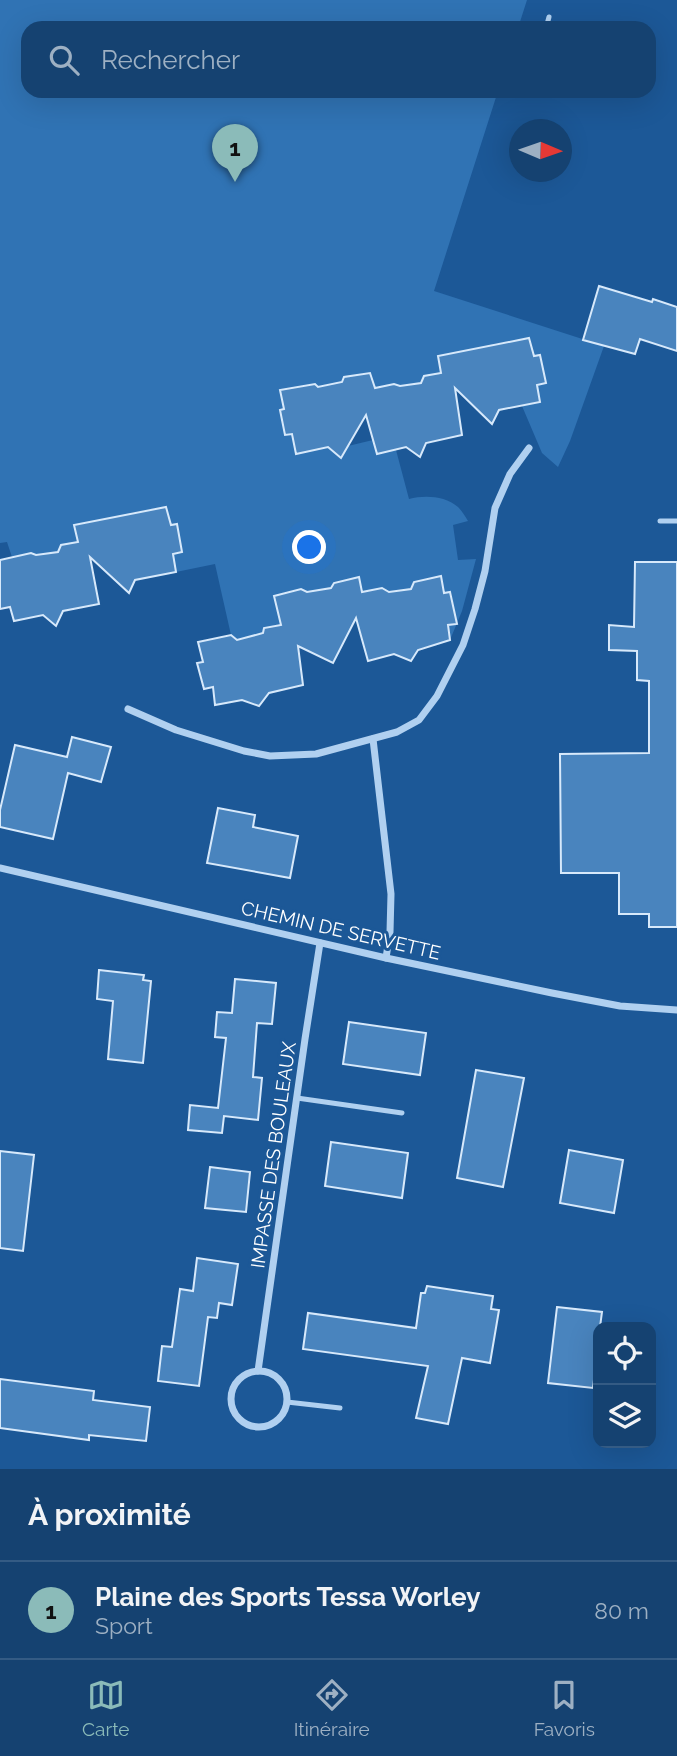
<!DOCTYPE html>
<html lang="fr">
<head>
<meta charset="utf-8">
<style>
	:root { --surface:#154271; --page:#224d79; --text:#f1f3f6; --muted:#9db0c3; --line:#345b84; --accent:#8bbbb9 }
	body { margin:0; font-family:Raleway,sans-serif; background:var(--page); color:var(--text) }
	.controls { position:absolute; right:21px; bottom:21px; display:grid; overflow:hidden; border-radius:14px; box-shadow:0 7px 28px #0002 }
	.controls button { width:63px; height:63px; display:grid; place-items:center; padding:0; border:0; border-bottom:2px solid var(--line); background:var(--surface); color:var(--text); font:35px sans-serif }
	.compass { position:absolute; left:509px; top:119px; width:63px; height:63px; border-radius:50%; background:var(--surface); box-shadow:0 7px 28px #0002; rotate:92deg }
	.you { position:absolute; left:310px; top:548px; width:24px; height:24px; margin:-18px; border:5px solid #fff; border-radius:50%; background:#1a73e8; box-shadow:0 0 0 10px #1a73e833 }
	.badge { display:grid; place-items:center; width:46px; height:46px; border-radius:50%; background:var(--accent); color:#111; font-size:23px; font-weight:700 }
	.pin { position:absolute; translate:-50% -58px; filter:drop-shadow(0 2px 4px #0008) }
	.pin::after { content:''; position:absolute; top:37px; width:24px; height:21px; background:inherit; clip-path:polygon(0 0,100% 0,50% 100%) }
	.list { margin:0; padding:0; list-style:none }
	h2 { display:flex; justify-content:space-between; align-items:center; height:91px; margin:0; padding:0 28px; font-size:30px }
	h2 small { font-size:23px; font-weight:400; color:var(--muted) }
	.list li { display:grid; grid-template-columns:46px 1fr auto; gap:21px; align-items:center; box-sizing:border-box; height:98px; padding:0 28px; border-top:2px solid var(--line) }
	.list b { display:block; font-size:26px; white-space:nowrap }
	.list p { margin:0; font-size:23px; white-space:nowrap; color:var(--muted) }
	.list em { font-size:23px; font-style:normal; color:var(--muted) }
	.icon { flex:none; width:38px; height:38px; fill:none; stroke:currentColor; stroke-width:2; stroke-linecap:round; stroke-linejoin:round }
	.map { position:relative; flex:none; width:677px; height:1469px; overflow:hidden }
	.search { position:absolute; background:var(--surface); box-shadow:0 7px 28px #0002; left:21px; right:21px; top:21px; height:77px; display:flex; align-items:center; gap:18px; box-sizing:border-box; padding:0 24px; border-radius:21px; color:var(--muted); font-size:26px }
	.sheet { height:189px; background:var(--surface) }
	nav { display:flex; justify-content:space-around; align-items:center; box-sizing:border-box; height:98px; border-top:2px solid var(--line); background:var(--surface); font-size:19px; color:var(--muted) }
	nav a { display:grid; justify-items:center; gap:4px }
	nav .on { color:var(--accent) }
	.map>svg:first-child { display:block }
	.green { fill:#3073b4 }
	.building { fill:#4984be; stroke:#d7e9fb; stroke-width:2 }
	.lines { fill:none; stroke-linecap:round; stroke-linejoin:round }
	.service { stroke:#b0d0f0; stroke-width:5 }
	.minor { stroke:#b0d0f0; stroke-width:7 }
	.labels { text-anchor:middle; stroke-width:6; stroke-linejoin:round; paint-order:stroke }
	.street-label { font-size:19px; fill:#fff; stroke:#1c5897 }
</style>
</head>
<body>
<div class="map">
<svg width="677" height="1469" viewBox="0 0 677 1469">
	<rect width="100%" height="100%" fill="#1c5897"/>
	<path class="green" d="M 0,0 L 527,0 L 518,28 L 28,28 L 28,91 L 498,91 L 434,291 L 604,346 L 570,441 L 558,467 L 542,453 L 522,406 L 539,402 L 537,385 L 546,383 L 540,355 L 534,356 L 529,338 L 493,344 L 492,350 L 467,351 L 438,356 L 441,373 L 424,376 L 421,383 L 400,386 L 394,384 L 375,388 L 370,373 L 344,377 L 342,382 L 318,387 L 315,384 L 280,390 L 284,409 L 280,410 L 285,434 L 292,434 L 296,454 L 328,447 L 341,458 L 348,446 L 373,440 L 377,454 L 396,450 L 409,499 C 425,495 445,496 458,507 C 462,511 465,516 468,521 L 453,525 L 458,560 L 476,559 L 462,611 L 450,640 L 448,625 L 457,623 L 451,592 L 444,593 L 440,577 L 414,582 L 411,589 L 389,592 L 382,588 L 362,592 L 358,577 L 334,583 L 331,588 L 307,592 L 301,589 L 274,596 L 281,625 L 264,628 L 263,633 L 237,640 L 231,635 L 215,564 L 176,572 L 173,554 L 182,552 L 177,524 L 171,525 L 165,507 L 130,513 L 129,519 L 75,526 L 78,542 L 61,545 L 58,552 L 36,555 L 31,553 L 12,557 L 7,542 L 0,543 Z"/>
	<g class="building">
		<path d="M 599,286 L 652,302 L 653,299 L 677,307 L 677,351 L 640,339 L 635,354 L 583,340 Z"/>
		<path d="M 529,338 L 534,356 L 540,355 L 546,383 L 537,385 L 540,402 L 499,410 L 492,424 L 455,388 L 462,435 L 426,443 L 420,457 L 406,447 L 377,454 L 366,415 L 341,458 L 328,447 L 296,454 L 292,434 L 285,435 L 280,410 L 284,409 L 280,390 L 315,384 L 318,387 L 342,382 L 344,377 L 370,373 L 375,388 L 394,384 L 400,386 L 421,383 L 424,376 L 441,373 L 438,356 Z"/>
		<path d="M 166,507 L 171,525 L 177,524 L 182,552 L 173,554 L 176,572 L 135,580 L 129,593 L 90,557 L 99,604 L 63,611 L 56,626 L 43,615 L 14,621 L 10,607 L 0,609 L 0,560 L 31,553 L 36,555 L 58,552 L 61,545 L 78,542 L 74,525 Z"/>
		<path d="M 635,562 L 677,562 L 677,927 L 649,927 L 649,914 L 619,914 L 619,873 L 561,873 L 560,754 L 649,753 L 649,681 L 637,680 L 637,651 L 609,650 L 609,625 L 634,627 Z"/>
		<path d="M 441,576 L 444,593 L 450,592 L 457,624 L 448,625 L 450,640 L 418,650 L 411,661 L 394,654 L 368,661 L 356,618 L 333,663 L 298,646 L 303,685 L 269,693 L 259,706 L 242,700 L 215,705 L 213,687 L 204,689 L 197,663 L 203,662 L 198,642 L 231,635 L 237,640 L 263,633 L 264,628 L 281,625 L 274,596 L 301,589 L 307,592 L 331,588 L 334,583 L 359,577 L 362,592 L 382,588 L 389,592 L 411,589 L 414,582 Z"/>
		<path d="M 72,737 L 111,747 L 101,782 L 68,773 L 53,839 L 0,827 L 0,810 L 15,745 L 67,757 Z"/>
		<path d="M 218,808 L 255,815 L 253,827 L 298,836 L 290,878 L 207,863 Z"/>
		<path d="M 99,970 L 144,975 L 143,980 L 151,981 L 143,1063 L 108,1059 L 113,1001 L 97,999 Z"/>
		<path d="M 235,979 L 276,983 L 272,1024 L 257,1023 L 253,1077 L 262,1078 L 258,1120 L 224,1116 L 222,1133 L 188,1130 L 190,1105 L 218,1108 L 226,1038 L 215,1037 L 217,1012 L 232,1013 Z"/>
		<path d="M 349,1022 L 426,1033 L 420,1075 L 343,1064 Z"/>
		<path d="M 476,1070 L 524,1078 L 503,1187 L 457,1178 Z"/>
		<path d="M 331,1142 L 408,1153 L 402,1198 L 325,1186 Z"/>
		<path d="M 569,1150 L 623,1160 L 614,1213 L 560,1203 Z"/>
		<path d="M 0,1151 L 34,1155 L 23,1251 L 0,1248 Z"/>
		<path d="M 210,1167 L 250,1172 L 246,1212 L 205,1208 Z"/>
		<path d="M 197,1258 L 238,1264 L 232,1305 L 219,1303 L 217,1318 L 208,1317 L 199,1386 L 158,1381 L 162,1346 L 172,1347 L 180,1289 L 193,1291 Z"/>
		<path d="M 427,1286 L 493,1296 L 491,1309 L 499,1310 L 490,1363 L 462,1358 L 448,1424 L 416,1418 L 428,1366 L 303,1349 L 308,1313 L 416,1328 L 421,1293 L 425,1293 Z"/>
		<path d="M 557,1307 L 602,1312 L 600,1327 L 598,1327 L 598,1345 L 593,1388 L 548,1383 Z"/>
		<path d="M 0,1379 L 94,1391 L 93,1400 L 150,1407 L 146,1441 L 89,1435 L 89,1440 L 0,1428 Z"/>
	</g>
	<g class="lines">
		<g class="service">
			<path d="M 546,28 L 549,17"/>
			<path d="M 660,521 L 677,521"/>
			<path d="M 297,1098 L 402,1113"/>
			<path d="M 287,1402 L 340,1408"/>
		</g>
		<g class="minor">
			<path d="M 128,709 L 176,730 L 244,751 L 270,756 L 316,754 L 397,732 L 419,720 L 437,696 L 463,645 L 475,609 L 485,571 L 495,508 L 510,474 L 529,448"/>
			<path d="M 373,739 L 391,894 L 390,932 L 386,958"/>
			<path d="M 0,868 L 386,958 L 552,993 L 620,1006 L 677,1010"/>
			<path d="M 258,1371 L 305,1039 L 320,943"/>
			<circle cx="259" cy="1399" r="28"/>
		</g>
	</g>
	<g class="labels">
		<g class="street-label">
			<text transform="translate(341 930) rotate(13)" y="7">CHEMIN DE SERVETTE</text>
			<text transform="translate(273 1155) rotate(-82)" y="7">IMPASSE DES BOULEAUX</text>
		</g>
	</g>
</svg>
<div class="controls">
<button><svg class="icon" aria-label="locate" viewBox="0 0 24 24"><circle cx="12" cy="12" r="6"/><path d="M12 2v4M12 18v4M2 12h4M18 12h4"/></svg></button>
<button><svg class="icon" aria-label="layers" viewBox="0 0 24 24"><path d="M12 4l9 5-9 5-9-5zM3 14l9 5 9-5"/></svg></button>
</div>
<svg class="compass" viewBox="-18 -18 36 36"><path d="M0-13l5 13h-10z" fill="#e53935"/><path d="M0 13l5-13h-10z" fill="#9db0c3"/></svg>
<div class="you"></div>
<div class="pin badge" style="left:235px;top:182px">1</div>
<div class="search"><svg class="icon" aria-label="search" viewBox="0 0 24 24"><circle cx="10" cy="10" r="6"/><path d="M15 15l6 6"/></svg>Rechercher</div>
</div>
<section class="sheet">
<h2>À proximité<small></small></h2>
<ul class="list">
<li><span class="badge">1</span><div><b>Plaine des Sports Tessa Worley</b><p>Sport</p></div><em>80 m</em></li>
</ul>
</section>
<nav>
<a class="on"><svg class="icon" aria-label="map" viewBox="0 0 24 24"><path d="M3 6l6-2 6 2 6-2v14l-6 2-6-2-6 2zM9 4v14M15 6v14"/></svg>Carte</a>
<a><svg class="icon" aria-label="directions" viewBox="0 0 24 24"><path d="M12 3l9 9-9 9-9-9zM9 14v-3h6M13 9l2 2-2 2"/></svg>Itinéraire</a>
<a><svg class="icon" aria-label="saved" viewBox="0 0 24 24"><path d="M7 4h10v16l-5-4-5 4z"/></svg>Favoris</a>
</nav>
</body>
</html>
